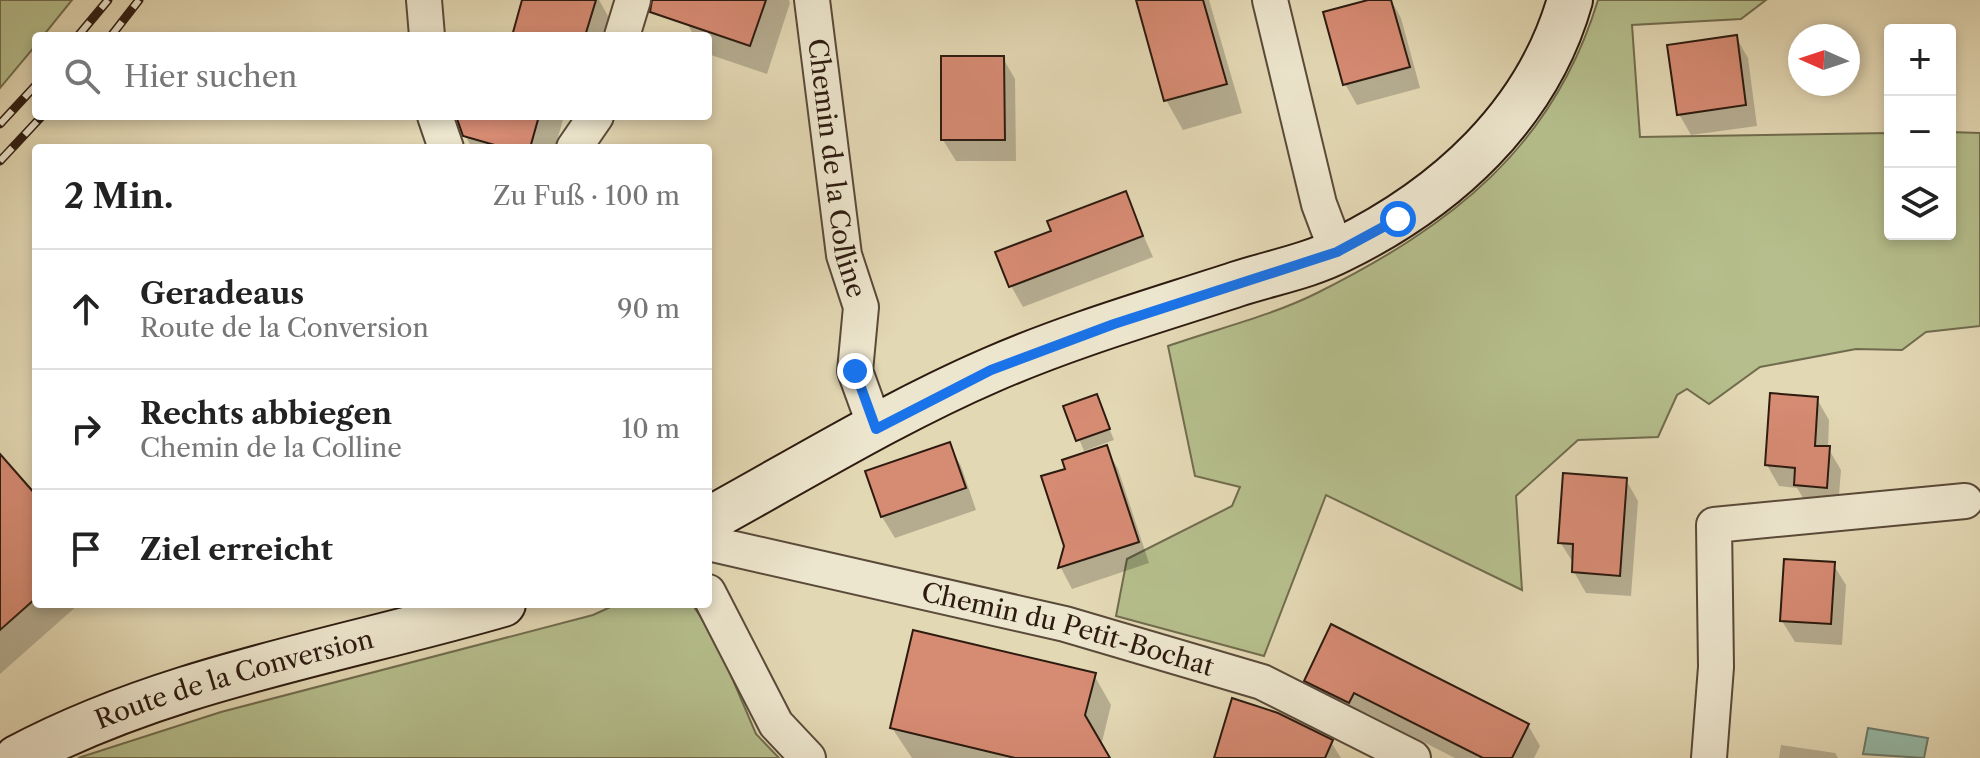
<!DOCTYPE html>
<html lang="de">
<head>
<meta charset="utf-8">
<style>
	:root { --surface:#fff; --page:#f2f2f2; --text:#222; --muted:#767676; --line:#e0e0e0 }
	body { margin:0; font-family:"Libre Caslon Text",serif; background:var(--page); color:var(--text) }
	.controls { position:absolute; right:24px; top:24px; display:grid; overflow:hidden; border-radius:8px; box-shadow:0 4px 12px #0003 }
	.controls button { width:72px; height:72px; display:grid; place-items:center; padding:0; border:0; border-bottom:2px solid var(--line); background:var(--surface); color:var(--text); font:40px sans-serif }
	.compass { position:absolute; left:1788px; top:24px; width:72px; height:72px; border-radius:50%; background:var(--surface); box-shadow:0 4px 12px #0003; rotate:273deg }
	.stop { position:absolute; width:24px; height:24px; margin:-18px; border:6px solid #1a73e8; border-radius:50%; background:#fff }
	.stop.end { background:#1a73e8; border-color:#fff; box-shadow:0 2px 8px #0008 }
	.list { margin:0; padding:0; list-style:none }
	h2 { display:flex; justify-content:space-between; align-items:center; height:104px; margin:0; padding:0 32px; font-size:34px }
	h2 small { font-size:26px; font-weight:400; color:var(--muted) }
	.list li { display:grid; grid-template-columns:52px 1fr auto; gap:24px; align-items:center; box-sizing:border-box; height:120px; padding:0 32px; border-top:2px solid var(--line) }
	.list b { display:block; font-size:30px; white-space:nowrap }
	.list p { margin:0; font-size:26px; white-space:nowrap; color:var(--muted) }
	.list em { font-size:26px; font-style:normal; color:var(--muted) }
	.icon { flex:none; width:44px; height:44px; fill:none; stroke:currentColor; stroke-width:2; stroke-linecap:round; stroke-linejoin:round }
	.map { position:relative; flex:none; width:1980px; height:758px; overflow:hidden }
	.search { position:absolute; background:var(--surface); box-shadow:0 4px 12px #0003; left:32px; top:32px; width:680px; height:88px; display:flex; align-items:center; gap:20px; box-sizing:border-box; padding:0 28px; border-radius:8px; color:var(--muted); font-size:30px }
	.panel { position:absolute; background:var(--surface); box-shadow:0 4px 12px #0003; left:32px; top:144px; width:680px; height:464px; border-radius:8px }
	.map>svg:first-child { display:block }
	.green { fill:#b5be8c; stroke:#716c4e; stroke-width:2 }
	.water { fill:#96bba8; stroke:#6c7b6b; stroke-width:2 }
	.shadow { fill:#0003 }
	.building { fill:#d68b73; stroke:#2d1b10; stroke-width:2 }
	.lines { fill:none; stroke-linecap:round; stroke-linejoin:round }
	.minor-casing { stroke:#5a4a39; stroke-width:38 }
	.secondary-casing { stroke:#2d1b10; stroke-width:48 }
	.minor { stroke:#ede6ce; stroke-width:34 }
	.secondary { stroke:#ede6ce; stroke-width:44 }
	.rail-casing { stroke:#2d1b10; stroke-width:9 }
	.rail { stroke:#ede6ce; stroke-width:6; stroke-dasharray:18; stroke-linecap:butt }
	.route { stroke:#1a73e8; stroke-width:10 }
	.labels { text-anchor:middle; stroke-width:8; stroke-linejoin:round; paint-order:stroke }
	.street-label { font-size:26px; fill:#2d1b10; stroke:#ede6ce }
</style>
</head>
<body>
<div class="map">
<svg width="1980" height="758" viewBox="0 0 1980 758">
	<rect width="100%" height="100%" fill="#e3d8b4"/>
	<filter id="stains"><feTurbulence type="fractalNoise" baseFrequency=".0025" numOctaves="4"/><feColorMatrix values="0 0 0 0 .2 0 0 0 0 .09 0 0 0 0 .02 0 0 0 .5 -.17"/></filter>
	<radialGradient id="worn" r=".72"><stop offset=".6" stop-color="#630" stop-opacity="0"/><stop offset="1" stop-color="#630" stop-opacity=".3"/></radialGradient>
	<g class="green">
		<path d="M 0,0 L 72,0 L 43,36 L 36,36 L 36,45 L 0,88 Z"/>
		<path d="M 1598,0 L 1766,0 L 1741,19 L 1632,25 L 1640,137 L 1890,133 L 1890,234 L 1950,234 L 1950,132 L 1980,133 L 1980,326 L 1926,332 L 1902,350 L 1856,349 L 1760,367 L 1709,404 L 1687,389 L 1677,395 L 1658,437 L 1578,440 L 1516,496 L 1522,590 L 1326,495 L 1264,656 L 1116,616 L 1127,559 L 1232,506 L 1240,487 L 1195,476 L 1168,346 C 1216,329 1271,316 1317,293 C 1451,226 1553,148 1598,0 Z"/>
		<path d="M 617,604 L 692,604 L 715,638 L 756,734 L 779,758 L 78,758 L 221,712 L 593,615 Z"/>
	</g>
	<path class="water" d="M 1868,728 L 1928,738 L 1924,758 L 1863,754 Z"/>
	<g class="shadow">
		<path d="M 524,0 L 599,0 L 613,25 L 610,36 L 514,36 Z"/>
		<path d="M 695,0 L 789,0 L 790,3 L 767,74 L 708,54 L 708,36 L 694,36 L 687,23 Z"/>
		<path d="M 1138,0 L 1209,0 L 1242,113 L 1183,130 L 1166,100 Z"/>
		<path d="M 1376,0 L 1391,0 L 1401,18 L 1420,88 L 1357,105 L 1345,84 Z"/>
		<path d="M 1736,37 L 1748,58 L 1757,126 L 1691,135 L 1679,114 Z"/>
		<path d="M 1003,58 L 1015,79 L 1016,161 L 956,161 L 943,140 Z"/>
		<path d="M 470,116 L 564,116 L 555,148 L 472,148 L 465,135 Z"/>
		<path d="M 1125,194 L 1153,257 L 1023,307 L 1011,286 L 1053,232 Z"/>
		<path d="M 1096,396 L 1114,440 L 1084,451 L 1066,407 Z"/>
		<path d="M 1817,399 L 1829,420 L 1828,448 L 1841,470 L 1838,508 L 1808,506 L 1797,488 L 1779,486 L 1767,465 Z"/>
		<path d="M 949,445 L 961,466 L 976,510 L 895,538 L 882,517 L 867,472 Z"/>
		<path d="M 1106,448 L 1118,469 L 1149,563 L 1072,589 L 1061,568 L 1066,546 L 1068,470 Z"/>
		<path d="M 0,457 L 36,498 L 36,604 L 79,604 L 0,674 Z"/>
		<path d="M 1626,480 L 1638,501 L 1631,596 L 1586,593 L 1574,572 L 1574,564 L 1560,542 Z"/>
		<path d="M 1833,564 L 1846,585 L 1842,645 L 1795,642 L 1782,621 Z"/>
		<path d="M 1094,675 L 1111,705 L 1101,746 L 1108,758 L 912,758 L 892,728 Z"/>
		<path d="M 1306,681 L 1528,725 L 1540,746 L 1534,758 L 1455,758 L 1366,713 L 1361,723 L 1318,702 Z"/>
		<path d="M 1331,742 L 1341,758 L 1216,758 Z"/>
		<path d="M 1781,745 L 1835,753 L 1838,758 L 1779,758 Z"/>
	</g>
	<g class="building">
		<path d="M 522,0 L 596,0 L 585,36 L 512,36 Z"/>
		<path d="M 652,0 L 766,0 L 750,46 L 650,12 Z"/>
		<path d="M 1136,0 L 1203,0 L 1227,84 L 1164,101 Z"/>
		<path d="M 1368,0 L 1391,0 L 1410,67 L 1343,85 L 1323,12 Z"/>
		<path d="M 1737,35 L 1746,105 L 1677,115 L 1667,45 Z"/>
		<path d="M 941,56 L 1004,56 L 1005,140 L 941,140 Z"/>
		<path d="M 456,116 L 539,116 L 530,148 L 505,148 L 463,136 Z"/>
		<path d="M 1126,191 L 1143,236 L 1009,287 L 995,252 L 1051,231 L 1047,221 Z"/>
		<path d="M 1770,393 L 1818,397 L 1815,446 L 1830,446 L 1827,488 L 1794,485 L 1795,468 L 1765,465 Z"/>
		<path d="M 1097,394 L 1110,429 L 1076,441 L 1063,406 Z"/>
		<path d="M 950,442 L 966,488 L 881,517 L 865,471 Z"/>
		<path d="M 1107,445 L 1139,542 L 1058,568 L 1064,546 L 1041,476 L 1065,469 L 1062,460 Z"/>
		<path d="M 0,454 L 36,495 L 36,598 L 0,630 Z"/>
		<path d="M 1563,473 L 1627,478 L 1620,576 L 1572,572 L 1573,544 L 1558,543 Z"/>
		<path d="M 1784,559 L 1835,562 L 1831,624 L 1780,621 Z"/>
		<path d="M 1331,624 L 1529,724 L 1512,758 L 1483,758 L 1354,693 L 1349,703 L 1304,681 Z"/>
		<path d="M 913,630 L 1096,673 L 1085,715 L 1110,758 L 1015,758 L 890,728 Z"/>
		<path d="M 1232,698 L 1278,713 L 1333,740 L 1325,758 L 1214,758 Z"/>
	</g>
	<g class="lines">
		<defs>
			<g id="minor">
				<path d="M 424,0 L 427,36"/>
				<path id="s1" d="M 812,0 L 844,255 L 861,307 L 855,371 L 876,429"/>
				<path d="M 1270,0 L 1319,204 L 1337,252"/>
				<path d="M 622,36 L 633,0"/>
				<path d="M 435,116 L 446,148"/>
				<path d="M 574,148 L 596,116"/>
				<path id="s2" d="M 708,543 L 1065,624 L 1262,682 L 1413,758"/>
				<path d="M 708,592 L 776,724 L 808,758"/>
				<path d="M 1709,758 L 1716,667 L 1714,525 L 1965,501"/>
			</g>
			<g id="secondary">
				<path d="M 708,520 C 801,469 894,412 991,370 C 1071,335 1155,311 1237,284 C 1271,273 1309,266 1340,250 C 1446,198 1537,116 1570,0"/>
				<path id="s3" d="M 17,758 C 167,678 341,651 503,604"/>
			</g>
		</defs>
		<use href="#minor" class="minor-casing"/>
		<use href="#secondary" class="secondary-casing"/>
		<use href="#minor" class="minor"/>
		<use href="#secondary" class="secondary"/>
		<defs>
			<g id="rail">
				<path d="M 78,36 L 108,0"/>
				<path d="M 111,36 L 139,0"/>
				<path d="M 0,124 L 36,85"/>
				<path d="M 0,161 L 42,116"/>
			</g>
		</defs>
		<use href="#rail" class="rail-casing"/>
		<use href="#rail" class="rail"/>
	</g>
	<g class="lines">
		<path class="route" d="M 855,371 L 876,429 L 991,370 L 1114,324 L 1337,252 L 1398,219"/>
	</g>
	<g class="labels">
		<g class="street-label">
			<text dy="9" stroke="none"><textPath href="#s1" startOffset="170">Chemin de la Colline</textPath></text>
			<text dy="9" stroke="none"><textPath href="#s2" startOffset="370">Chemin du Petit-Bochat</textPath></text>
			<text dy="9" stroke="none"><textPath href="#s3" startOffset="232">Route de la Conversion</textPath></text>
		</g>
	</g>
	<rect width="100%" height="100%" filter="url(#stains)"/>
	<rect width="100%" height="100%" fill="url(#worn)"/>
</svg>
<div class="controls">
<button>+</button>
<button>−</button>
<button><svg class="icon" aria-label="layers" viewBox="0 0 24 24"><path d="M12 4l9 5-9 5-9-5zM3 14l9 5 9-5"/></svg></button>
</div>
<svg class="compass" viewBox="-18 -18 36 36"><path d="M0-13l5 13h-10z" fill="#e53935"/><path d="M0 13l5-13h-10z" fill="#767676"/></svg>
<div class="stop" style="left:1398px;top:219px"></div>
<div class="stop end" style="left:855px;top:371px"></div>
<div class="search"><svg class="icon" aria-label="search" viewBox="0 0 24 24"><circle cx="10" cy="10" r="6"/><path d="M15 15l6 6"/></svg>Hier suchen</div>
<section class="panel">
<h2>2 Min.<small>Zu Fuß · 100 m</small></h2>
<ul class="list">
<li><svg class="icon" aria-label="ahead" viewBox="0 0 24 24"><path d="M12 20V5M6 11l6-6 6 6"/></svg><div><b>Geradeaus</b><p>Route de la Conversion</p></div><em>90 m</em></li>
<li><svg class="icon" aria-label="right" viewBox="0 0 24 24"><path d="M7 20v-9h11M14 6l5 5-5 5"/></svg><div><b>Rechts abbiegen</b><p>Chemin de la Colline</p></div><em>10 m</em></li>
<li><svg class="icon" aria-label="arrive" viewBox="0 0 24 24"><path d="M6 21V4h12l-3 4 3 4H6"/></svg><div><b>Ziel erreicht</b></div></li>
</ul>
</section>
</div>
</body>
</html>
